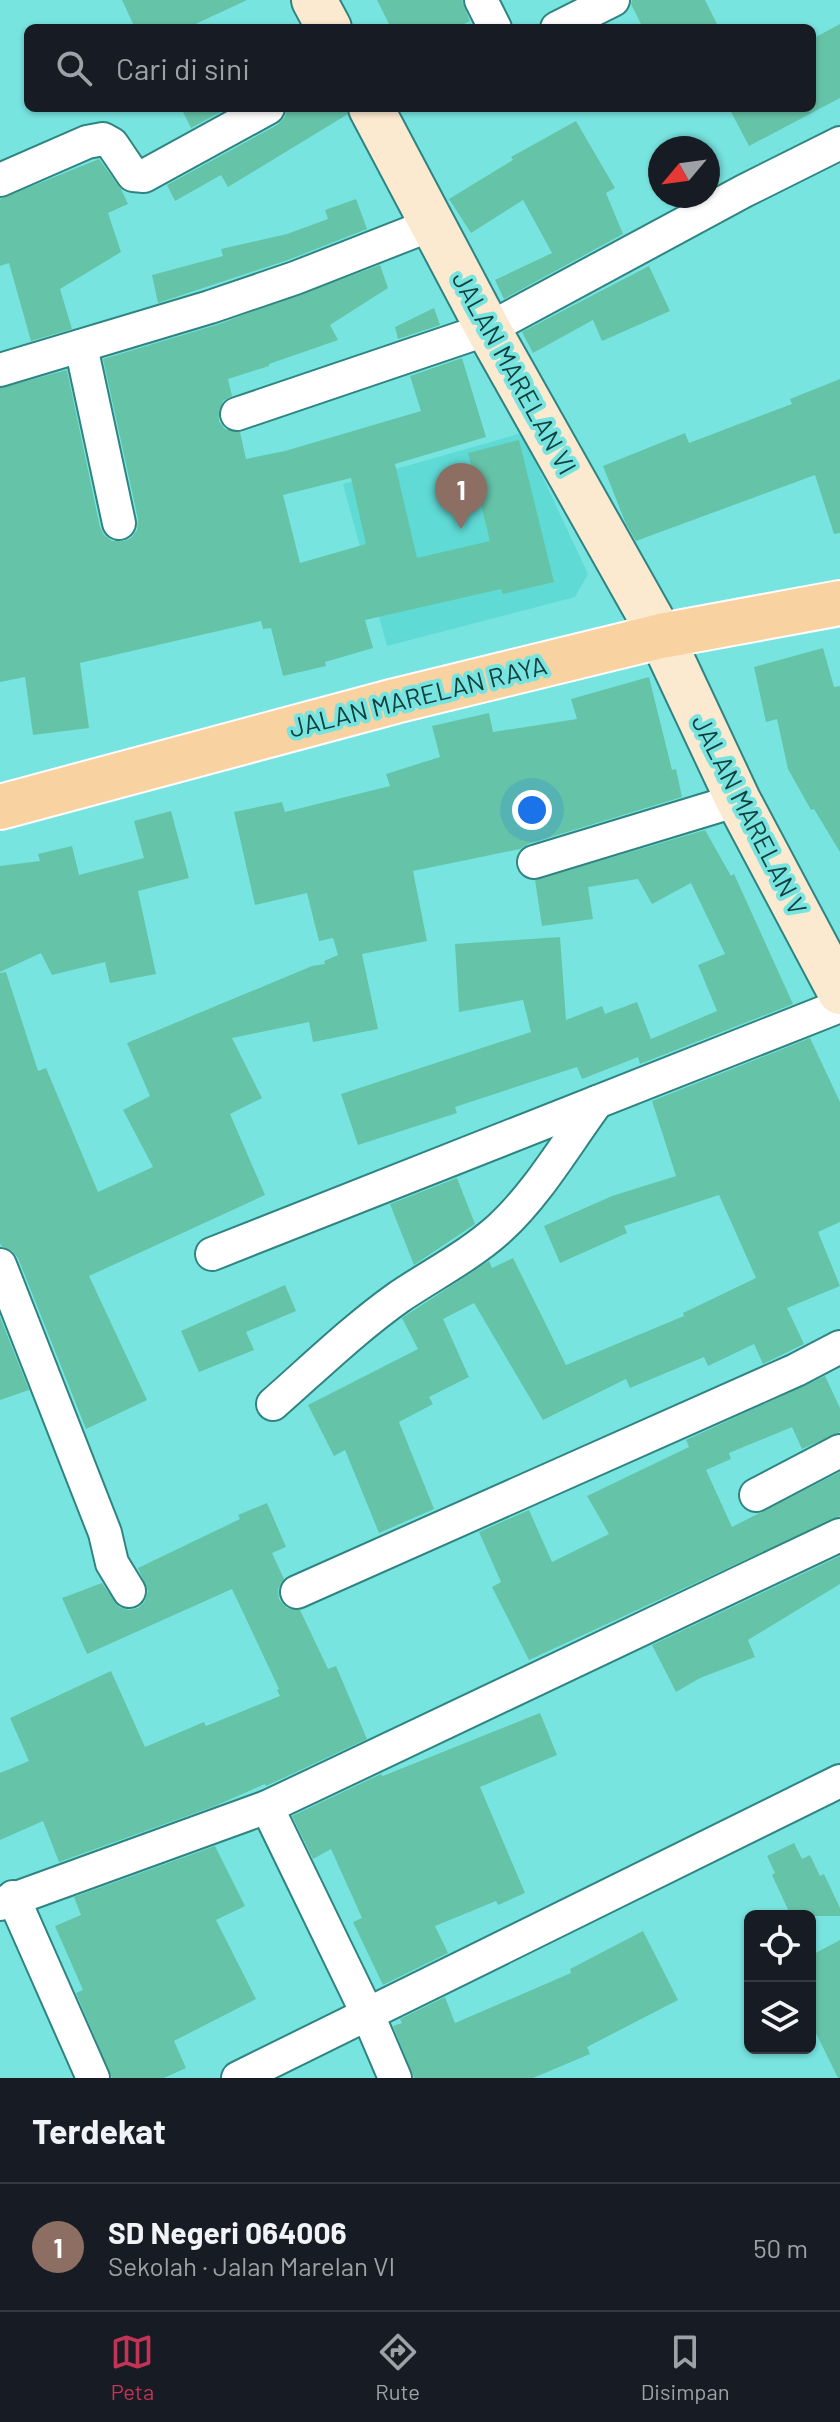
<!DOCTYPE html>
<html lang="id">
<head>
<meta charset="utf-8">
<style>
	:root { --surface:#171b24; --page:#20242c; --text:#f1f3f6; --muted:#9ea1a6; --line:#363941; --accent:#c33355 }
	body { margin:0; font-family:Barlow,sans-serif; background:var(--page); color:var(--text) }
	.controls { position:absolute; right:24px; bottom:24px; display:grid; overflow:hidden; border-radius:12px; box-shadow:0 2px 6px #0004 }
	.controls button { width:72px; height:72px; display:grid; place-items:center; padding:0; border:0; border-bottom:2px solid var(--line); background:var(--surface); color:var(--text); font:40px sans-serif }
	.compass { position:absolute; left:648px; top:136px; width:72px; height:72px; border-radius:50%; background:var(--surface); box-shadow:0 2px 6px #0004; rotate:241deg }
	.you { position:absolute; left:532px; top:810px; width:28px; height:28px; margin:-20px; border:6px solid #fff; border-radius:50%; background:#1a73e8; box-shadow:0 0 0 12px #1a73e833 }
	.badge { display:grid; place-items:center; width:52px; height:52px; border-radius:50%; background:var(--accent); color:#fff; font-size:26px; font-weight:700 }
	.pin { position:absolute; translate:-50% -66px; filter:drop-shadow(0 2px 4px #0008) }
	.pin::after { content:''; position:absolute; top:42px; width:28px; height:24px; background:inherit; clip-path:polygon(0 0,100% 0,50% 100%) }
	.list { margin:0; padding:0; list-style:none }
	h2 { display:flex; justify-content:space-between; align-items:center; height:104px; margin:0; padding:0 32px; font-size:34px }
	h2 small { font-size:26px; font-weight:400; color:var(--muted) }
	.list li { display:grid; grid-template-columns:52px 1fr auto; gap:24px; align-items:center; box-sizing:border-box; height:128px; padding:0 32px; border-top:2px solid var(--line) }
	.list b { display:block; font-size:30px; white-space:nowrap }
	.list p { margin:0; font-size:26px; white-space:nowrap; color:var(--muted) }
	.list em { font-size:26px; font-style:normal; color:var(--muted) }
	.icon { flex:none; width:44px; height:44px; fill:none; stroke:currentColor; stroke-width:2; stroke-linecap:round; stroke-linejoin:round }
	.map { position:relative; flex:none; width:840px; height:2078px; overflow:hidden }
	.search { position:absolute; background:var(--surface); box-shadow:0 2px 6px #0004; left:24px; right:24px; top:24px; height:88px; display:flex; align-items:center; gap:20px; box-sizing:border-box; padding:0 28px; border-radius:12px; color:var(--muted); font-size:30px }
	.sheet { height:232px; background:var(--surface) }
	nav { display:flex; justify-content:space-around; align-items:center; box-sizing:border-box; height:112px; border-top:2px solid var(--line); background:var(--surface); font-size:22px; color:var(--muted) }
	nav a { display:grid; justify-items:center; gap:4px }
	nav .on { color:var(--accent) }
	.map>svg:first-child { display:block }
	.built { fill:#5fdad5 }
	.building { fill:#65c4a8; fill-rule:evenodd }
	.lines { fill:none; stroke-linecap:round; stroke-linejoin:round }
	.street-casing { stroke:#2f8481; stroke-width:36 }
	.secondary-casing { stroke:#2f8481; stroke-width:48 }
	.primary-casing { stroke:#fff; stroke-width:48 }
	.street { stroke:#fff; stroke-width:32 }
	.secondary { stroke:#fbe9d0; stroke-width:44 }
	.primary { stroke:#f8d3a1; stroke-width:44 }
	.labels { text-anchor:middle; stroke-width:8; stroke-linejoin:round; paint-order:stroke }
	.street-label { font-size:26px; fill:#11413f; stroke:#78e4e0 }
</style>
</head>
<body>
<div class="map">
<svg width="840" height="2078" viewBox="0 0 840 2078">
	<rect width="100%" height="100%" fill="#78e4e0"/>
	<path class="built" d="M 522,433 L 588,574 L 575,597 L 387,646 L 343,484 Z"/>
	<g class="building">
		<path d="M 122,0 L 247,0 L 187,28 L 135,28 Z"/>
		<path d="M 377,0 L 462,0 L 470,21 L 456,28 L 391,28 Z"/>
		<path d="M 632,0 L 705,0 L 719,28 L 643,28 L 631,4 Z"/>
		<path d="M 840,24 L 840,98 L 749,146 L 729,108 L 812,108 L 812,39 Z"/>
		<path d="M 181,108 L 228,108 L 191,128 Z"/>
		<path d="M 287,108 L 346,108 L 348,114 L 228,187 L 221,175 L 175,201 L 167,185 L 277,125 L 285,117 Z"/>
		<path d="M 576,121 L 615,188 L 606,193 L 623,234 L 504,299 L 495,280 L 552,253 L 523,200 L 471,233 L 449,199 L 513,160 L 511,157 Z"/>
		<path d="M 99,159 L 121,189 L 128,204 L 108,213 L 121,252 L 60,289 L 72,329 L 31,341 L 9,263 L 0,266 L 0,199 Z"/>
		<path d="M 356,199 L 367,229 L 288,260 L 158,303 L 152,275 L 223,256 L 221,249 L 287,234 L 328,219 L 325,210 Z"/>
		<path d="M 380,265 L 388,288 L 330,325 L 338,340 L 269,364 L 269,366 L 228,379 L 232,396 L 223,401 L 219,410 L 219,421 L 225,429 L 240,432 L 246,459 L 285,451 L 421,411 L 410,376 L 462,358 L 486,437 L 395,464 L 417,558 L 490,541 L 468,453 L 519,440 L 554,582 L 503,594 L 501,589 L 365,620 L 373,648 L 325,662 L 326,666 L 283,676 L 271,628 L 263,629 L 261,621 L 80,663 L 89,728 L 33,735 L 25,677 L 0,682 L 0,388 L 67,370 L 100,527 L 104,535 L 112,541 L 124,541 L 131,538 L 137,530 L 138,519 L 103,359 L 216,325 ZM 351,478 L 366,544 L 300,563 L 283,495 Z"/>
		<path d="M 649,266 L 670,311 L 602,341 L 593,320 L 533,353 L 522,332 Z"/>
		<path d="M 434,308 L 440,325 L 398,339 L 395,327 Z"/>
		<path d="M 840,379 L 840,533 L 834,534 L 815,475 L 636,541 L 626,524 L 603,466 L 685,433 L 689,443 L 792,404 L 790,399 Z"/>
		<path d="M 823,648 L 834,687 L 840,686 L 840,852 L 814,809 L 811,810 L 788,769 L 777,719 L 766,722 L 754,667 Z"/>
		<path d="M 649,677 L 672,770 L 676,769 L 682,797 L 528,844 L 520,849 L 413,871 L 427,941 L 362,954 L 378,1029 L 313,1042 L 309,1022 L 232,1038 L 262,1098 L 230,1114 L 265,1195 L 89,1276 L 147,1400 L 86,1429 L 18,1258 L 12,1251 L 1,1246 L 0,1243 L 0,973 L 6,972 L 38,1071 L 46,1068 L 98,1192 L 153,1167 L 123,1110 L 150,1096 L 127,1043 L 312,966 L 325,964 L 324,961 L 338,955 L 333,938 L 319,941 L 307,893 L 255,905 L 234,812 L 282,802 L 285,812 L 390,786 L 386,774 L 440,757 L 432,726 L 489,713 L 493,732 L 577,719 L 571,699 Z"/>
		<path d="M 171,811 L 189,878 L 138,891 L 156,974 L 110,983 L 105,962 L 52,975 L 41,953 L 0,972 L 0,866 L 40,861 L 38,854 L 72,846 L 79,875 L 144,858 L 134,821 Z"/>
		<path d="M 705,830 L 731,876 L 734,874 L 793,1004 L 640,1064 L 638,1057 L 582,1079 L 577,1067 L 455,1107 L 457,1113 L 358,1145 L 341,1094 L 531,1032 L 523,1000 L 459,1012 L 455,944 L 560,937 L 566,1020 L 602,1006 L 605,1014 L 637,1002 L 651,1039 L 717,1011 L 698,965 L 725,954 L 691,883 L 652,904 L 638,879 L 588,887 L 593,919 L 542,926 L 535,880 Z"/>
		<path d="M 810,1038 L 840,1102 L 840,1222 L 818,1232 L 840,1286 L 787,1308 L 804,1344 L 763,1364 L 754,1344 L 708,1366 L 704,1357 L 630,1388 L 626,1379 L 543,1420 L 474,1303 L 443,1319 L 469,1377 L 429,1397 L 433,1404 L 399,1422 L 434,1509 L 379,1533 L 345,1450 L 334,1456 L 308,1405 L 418,1349 L 402,1318 L 489,1261 L 492,1268 L 513,1258 L 566,1365 L 684,1316 L 683,1313 L 756,1278 L 719,1195 L 624,1226 L 627,1233 L 560,1263 L 544,1226 L 612,1196 L 676,1176 L 652,1101 Z"/>
		<path d="M 457,1178 L 475,1224 L 414,1265 L 390,1204 Z"/>
		<path d="M 285,1285 L 296,1311 L 246,1332 L 254,1350 L 199,1372 L 181,1331 Z"/>
		<path d="M 0,1317 L 29,1390 L 0,1400 Z"/>
		<path d="M 825,1376 L 840,1408 L 840,1432 L 802,1449 L 792,1427 L 729,1453 L 731,1459 L 706,1470 L 732,1527 L 840,1472 L 840,1516 L 529,1660 L 492,1587 L 501,1582 L 479,1532 L 529,1510 L 552,1562 L 609,1534 L 587,1496 L 689,1447 L 686,1440 Z"/>
		<path d="M 267,1503 L 286,1547 L 272,1553 L 284,1579 L 278,1589 L 279,1599 L 287,1608 L 300,1610 L 328,1669 L 336,1666 L 367,1739 L 266,1786 L 265,1784 L 215,1806 L 59,1862 L 43,1821 L 0,1840 L 0,1773 L 29,1761 L 10,1718 L 111,1671 L 145,1747 L 204,1722 L 206,1726 L 280,1696 L 277,1690 L 279,1689 L 232,1589 L 87,1654 L 62,1598 L 102,1583 L 119,1607 L 129,1610 L 138,1608 L 145,1601 L 148,1591 L 138,1568 L 240,1519 L 238,1515 Z"/>
		<path d="M 840,1556 L 840,1584 L 748,1640 L 755,1657 L 700,1678 L 676,1692 L 652,1645 Z"/>
		<path d="M 540,1713 L 557,1755 L 480,1787 L 525,1893 L 498,1905 L 496,1901 L 435,1926 L 448,1953 L 383,1985 L 353,1922 L 362,1918 L 331,1849 L 313,1859 L 292,1816 L 381,1774 L 383,1776 Z"/>
		<path d="M 794,1843 L 802,1859 L 810,1855 L 820,1876 L 824,1874 L 840,1908 L 840,1916 L 791,1916 L 772,1875 L 775,1873 L 767,1856 Z"/>
		<path d="M 215,1846 L 245,1906 L 216,1920 L 256,1999 L 174,2041 L 186,2068 L 164,2078 L 112,2078 L 76,1993 L 83,1990 L 55,1926 L 81,1915 L 74,1897 Z"/>
		<path d="M 643,1931 L 678,2000 L 587,2047 L 590,2054 L 533,2078 L 414,2078 L 393,2026 L 402,2023 L 400,2019 L 445,1997 L 455,2023 L 571,1973 L 570,1969 Z"/>
		<path d="M 840,1940 L 840,2078 L 838,2078 L 810,2021 L 810,1956 Z"/>
	</g>
	<g class="lines">
		<defs>
			<g id="street">
				<path d="M 481,0 L 495,28"/>
				<path d="M 557,28 L 613,0"/>
				<path d="M 0,180 L 87,142 L 103,139 L 112,144 L 133,175 L 144,176 L 268,108"/>
				<path d="M 81,346 L 119,523"/>
				<path d="M 0,370 L 210,307 L 295,278 L 433,224"/>
				<path d="M 237,414 L 488,329 L 744,191 L 840,143"/>
				<path d="M 534,862 L 738,800"/>
				<path d="M 212,1254 L 840,1006"/>
				<path d="M 0,1265 L 105,1533 L 112,1563 L 129,1591"/>
				<path d="M 273,1404 C 314,1368 354,1329 399,1297 C 433,1274 469,1256 500,1228 C 538,1193 566,1144 597,1102"/>
				<path d="M 756,1495 L 840,1451"/>
				<path d="M 297,1592 L 796,1370 L 840,1347"/>
				<path d="M 267,1807 L 368,2015 L 395,2078"/>
				<path d="M 13,1897 L 93,2078"/>
				<path d="M 0,1904 L 267,1807 L 840,1535"/>
				<path d="M 238,2078 L 840,1781"/>
			</g>
			<g id="secondary">
				<path d="M 314,0 L 329,28"/>
				<path d="M 371,108 L 488,329 L 661,636 L 738,800 L 840,992"/>
			</g>
			<path id="primary" d="M 0,807 L 395,701 L 661,636 L 840,603"/>
		</defs>
		<use href="#street" class="street-casing"/>
		<use href="#secondary" class="secondary-casing"/>
		<use href="#primary" class="primary-casing"/>
		<use href="#street" class="street"/>
		<use href="#secondary" class="secondary"/>
		<use href="#primary" class="primary"/>
	</g>
	<g class="labels">
		<g class="street-label">
			<text transform="translate(514 373) rotate(61)" y="9">JALAN MARELAN VI</text>
			<text transform="translate(418 697) rotate(-14)" y="9">JALAN MARELAN RAYA</text>
			<text transform="translate(749 815) rotate(63)" y="9">JALAN MARELAN V</text>
		</g>
	</g>
</svg>
<div class="controls">
<button><svg class="icon" aria-label="locate" viewBox="0 0 24 24"><circle cx="12" cy="12" r="6"/><path d="M12 2v4M12 18v4M2 12h4M18 12h4"/></svg></button>
<button><svg class="icon" aria-label="layers" viewBox="0 0 24 24"><path d="M12 4l9 5-9 5-9-5zM3 14l9 5 9-5"/></svg></button>
</div>
<svg class="compass" viewBox="-18 -18 36 36"><path d="M0-13l5 13h-10z" fill="#e53935"/><path d="M0 13l5-13h-10z" fill="#9ea1a6"/></svg>
<div class="you"></div>
<div class="pin badge" style="left:461px;top:529px;background:#8d6e63">1</div>
<div class="search"><svg class="icon" aria-label="search" viewBox="0 0 24 24"><circle cx="10" cy="10" r="6"/><path d="M15 15l6 6"/></svg>Cari di sini</div>
</div>
<section class="sheet">
<h2>Terdekat<small></small></h2>
<ul class="list">
<li><span class="badge" style="background:#8d6e63">1</span><div><b>SD Negeri 064006</b><p>Sekolah · Jalan Marelan VI</p></div><em>50 m</em></li>
</ul>
</section>
<nav>
<a class="on"><svg class="icon" aria-label="map" viewBox="0 0 24 24"><path d="M3 6l6-2 6 2 6-2v14l-6 2-6-2-6 2zM9 4v14M15 6v14"/></svg>Peta</a>
<a><svg class="icon" aria-label="directions" viewBox="0 0 24 24"><path d="M12 3l9 9-9 9-9-9zM9 14v-3h6M13 9l2 2-2 2"/></svg>Rute</a>
<a><svg class="icon" aria-label="saved" viewBox="0 0 24 24"><path d="M7 4h10v16l-5-4-5 4z"/></svg>Disimpan</a>
</nav>
</body>
</html>
